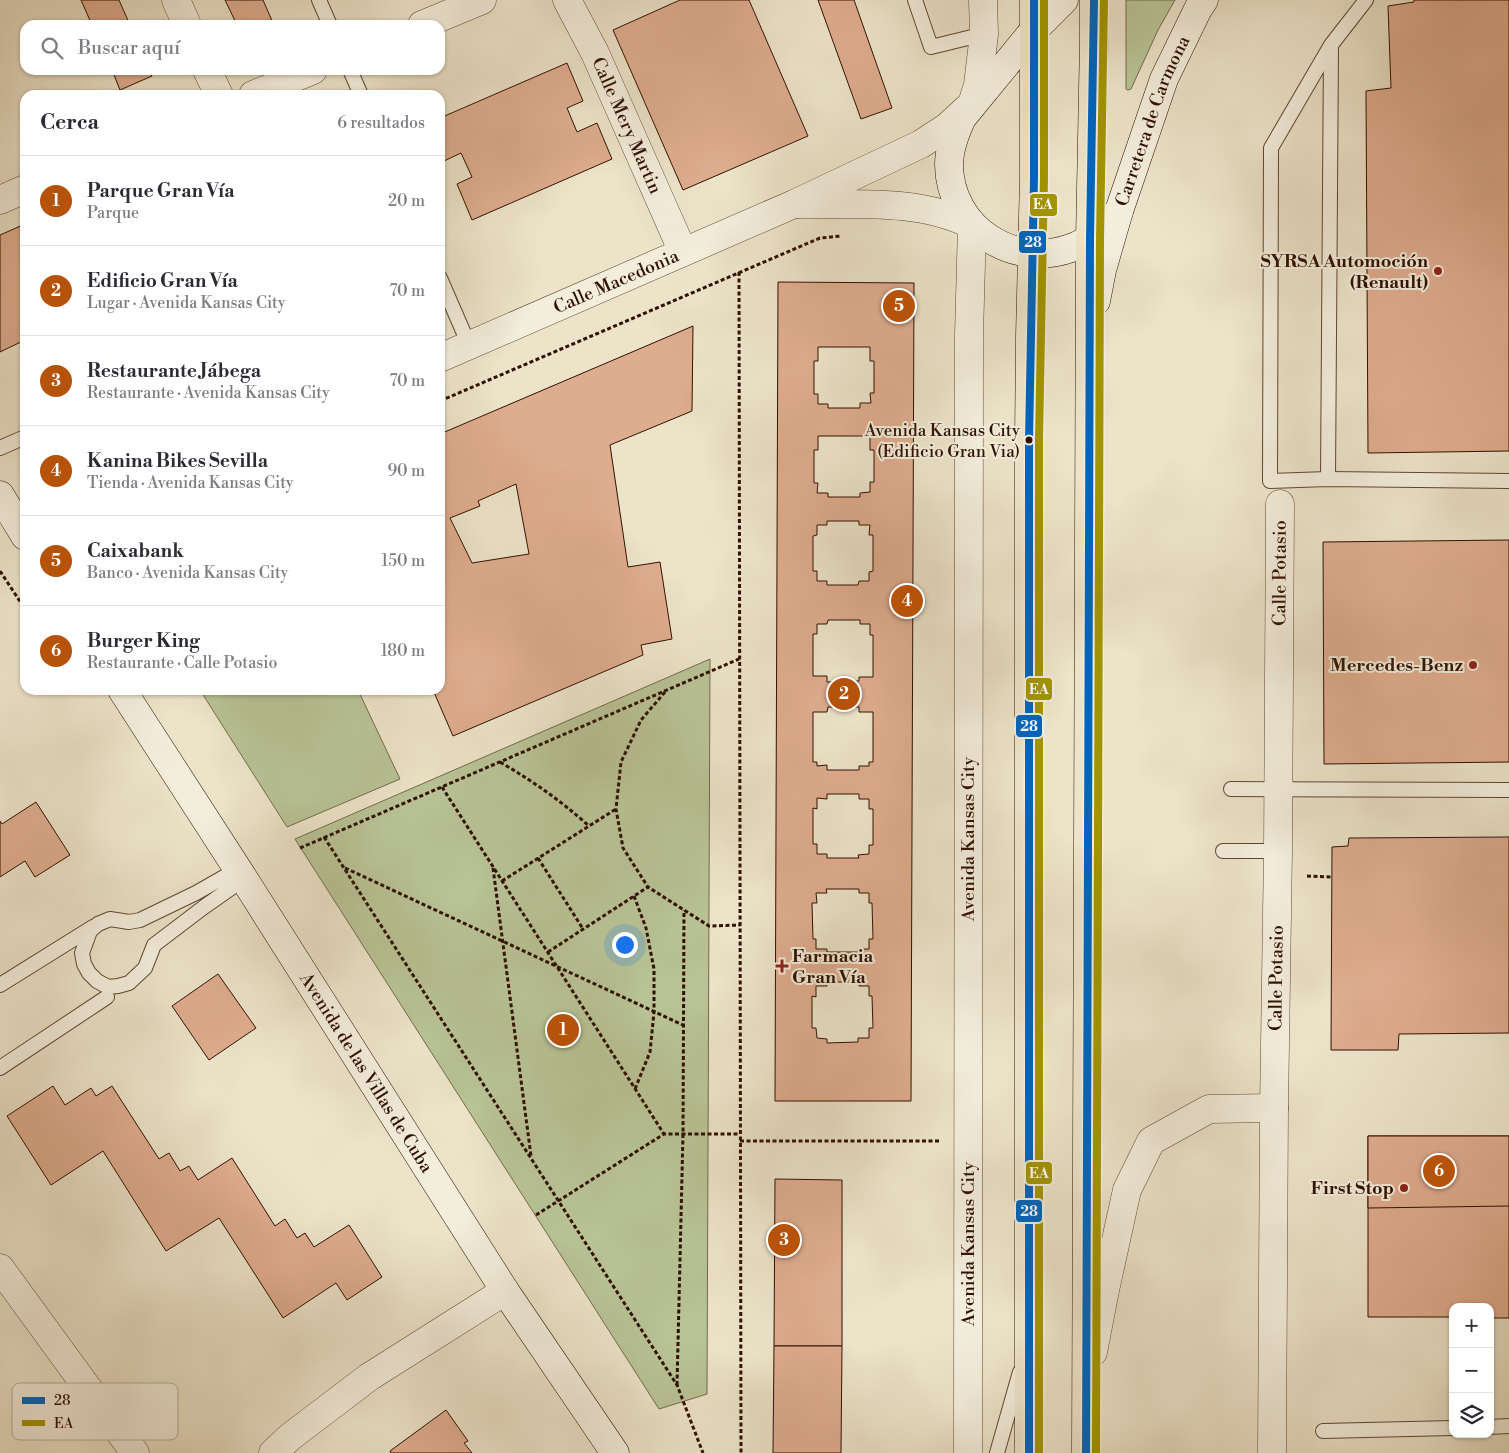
<!DOCTYPE html>
<html lang="es">
<head>
<meta charset="utf-8">
<style>
	:root { --surface:#fff; --page:#f7f7f7; --text:#2b2b33; --muted:#7c7c81; --line:#e1e1e2; --accent:#b45309 }
	body { margin:0; font-family:"Libre Bodoni",serif; background:var(--page); color:var(--text) }
	.controls { position:absolute; right:15px; bottom:15px; display:grid; overflow:hidden; border-radius:10px; box-shadow:0 1px 4px #0004 }
	.controls button { width:45px; height:45px; display:grid; place-items:center; padding:0; border:0; border-bottom:1px solid var(--line); background:var(--surface); color:var(--text); font:25px sans-serif }
	.you { position:absolute; left:624px; top:944px; width:18px; height:18px; margin:-12px; border:4px solid #fff; border-radius:50%; background:#1a73e8; box-shadow:0 0 0 8px #1a73e833 }
	.badge { display:grid; place-items:center; width:32px; height:32px; border-radius:50%; background:var(--accent); color:#fff; font-size:16px; font-weight:700 }
	.pin { position:absolute; translate:-50% -50%; border:2px solid #fff; box-shadow:0 1px 5px #0006 }
	.list { margin:0; padding:0; list-style:none }
	h2 { display:flex; justify-content:space-between; align-items:center; height:65px; margin:0; padding:0 20px; font-size:21px }
	h2 small { font-size:16px; font-weight:400; color:var(--muted) }
	.list li { display:grid; grid-template-columns:32px 1fr auto; gap:15px; align-items:center; box-sizing:border-box; height:90px; padding:0 20px; border-top:1px solid var(--line) }
	.list b { display:block; font-size:19px; white-space:nowrap }
	.list p { margin:0; font-size:16px; white-space:nowrap; color:var(--muted) }
	.list em { font-size:16px; font-style:normal; color:var(--muted) }
	.icon { flex:none; width:28px; height:28px; fill:none; stroke:currentColor; stroke-width:2; stroke-linecap:round; stroke-linejoin:round }
	.map { position:relative; flex:none; width:1509px; height:1453px; overflow:hidden }
	.search { position:absolute; background:var(--surface); box-shadow:0 1px 4px #0004; left:20px; top:20px; width:425px; height:55px; display:flex; align-items:center; gap:12px; box-sizing:border-box; padding:0 18px; border-radius:15px; color:var(--muted); font-size:19px }
	.panel { position:absolute; background:var(--surface); box-shadow:0 1px 4px #0004; left:20px; top:90px; width:425px; height:605px; border-radius:15px }
	.map>svg:first-child { display:block }
	.green { fill:#b8c396; stroke:#746a4b }
	.building { fill:#deac8e; stroke:#301100; fill-rule:evenodd }
	.lines { fill:none; stroke-linecap:round; stroke-linejoin:round }
	.lane-casing { stroke:#5f4632; stroke-width:16 }
	.street-casing { stroke:#5f4632; stroke-width:29 }
	.secondary-casing { stroke:#301100; stroke-width:29 }
	.primary-casing { stroke:#301100; stroke-width:29 }
	.path { stroke:#301100; stroke-width:3; stroke-dasharray:4 2.5; stroke-linecap:butt }
	.lane { stroke:#f3eddc; stroke-width:14 }
	.street { stroke:#f3eddc; stroke-width:28 }
	.secondary { stroke:#f3eddc; stroke-width:28 }
	.primary { stroke:#ece3c9; stroke-width:28 }
	.bus-1-casing { stroke:#f3eddc; stroke-width:11 }
	.bus-2-casing { stroke:#f3eddc; stroke-width:11 }
	.bus-1 { stroke:#0065bd; stroke-width:8 }
	.bus-2 { stroke:#a29400; stroke-width:8 }
	.poi-dot { fill:#8f2418; stroke:#f3eddc; stroke-width:2 }
	.bus-dot { fill:#301100; stroke:#f3eddc; stroke-width:2 }
	.labels { text-anchor:middle; stroke-width:4; stroke-linejoin:round; paint-order:stroke }
	.bus-label { font-size:17px; fill:#301100; stroke:#f3eddc; text-anchor:end }
	.street-label { font-size:18px; fill:#301100; stroke:#f3eddc }
	.poi-label { font-size:18px; font-weight:bold; fill:#301100; stroke:#f3eddc; text-anchor:end }
	.key { fill:#f3eddc; stroke:#b8ab9a; stroke-width:1 }
	.key-label { font-size:14px; fill:#301100 }
	.line-badge { stroke:#f3eddc; stroke-width:2 }
	.badge-label { font-size:14px; text-anchor:middle; font-weight:bold; fill:#fff }
</style>
</head>
<body>
<div class="map">
<svg width="1509" height="1453" viewBox="0 0 1509 1453">
	<rect width="100%" height="100%" fill="#ece3c9"/>
	<filter id="stains"><feTurbulence type="fractalNoise" baseFrequency=".004" numOctaves="4"/><feColorMatrix values="0 0 0 0 .2 0 0 0 0 .09 0 0 0 0 .02 0 0 0 .5 -.17"/></filter>
	<radialGradient id="worn" r=".72"><stop offset=".6" stop-color="#630" stop-opacity="0"/><stop offset="1" stop-color="#630" stop-opacity=".3"/></radialGradient>
	<g class="green">
		<path d="M 1126,0 L 1175,0 L 1158,30 L 1131,89 L 1128,90 L 1126,89 Z"/>
		<path d="M 710,659 L 707,1394 L 659,1409 L 295,839 Z"/>
		<path d="M 200,690 L 358,690 L 400,779 L 287,827 Z"/>
	</g>
	<g class="building">
		<path d="M 81,0 L 119,0 L 130,25 L 92,25 Z"/>
		<path d="M 225,0 L 263,0 L 273,23 L 269,25 L 237,25 Z"/>
		<path d="M 680,0 L 749,0 L 808,136 L 683,190 L 613,30 Z"/>
		<path d="M 818,0 L 854,0 L 892,108 L 861,119 Z"/>
		<path d="M 1414,0 L 1509,0 L 1509,451 L 1368,453 L 1366,91 L 1391,88 L 1388,6 L 1414,2 Z"/>
		<path d="M 567,63 L 583,101 L 567,108 L 577,132 L 597,123 L 612,159 L 472,220 L 457,184 L 472,177 L 461,153 L 442,162 L 440,157 L 440,118 Z"/>
		<path d="M 112,70 L 149,70 L 152,76 L 120,90 Z"/>
		<path d="M 25,224 L 25,340 L 0,352 L 0,235 Z"/>
		<path d="M 778,282 L 914,283 L 911,1101 L 775,1101 ZM 818,347 L 870,347 L 870,361 L 874,361 L 874,393 L 870,393 L 871,403 L 860,403 L 860,408 L 828,408 L 828,404 L 818,404 L 818,394 L 814,394 L 814,361 L 818,361 ZM 818,436 L 870,436 L 870,450 L 874,450 L 874,482 L 870,482 L 870,492 L 860,493 L 860,497 L 828,497 L 828,493 L 817,493 L 818,483 L 814,483 L 814,450 L 818,450 ZM 827,521 L 859,521 L 859,525 L 870,525 L 869,535 L 873,535 L 873,571 L 869,572 L 869,581 L 859,581 L 858,585 L 827,585 L 827,581 L 817,581 L 817,571 L 813,571 L 813,536 L 817,535 L 817,525 L 827,525 ZM 828,620 L 860,620 L 860,624 L 870,624 L 870,635 L 873,635 L 873,677 L 859,677 L 859,681 L 827,682 L 827,676 L 813,676 L 813,634 L 817,634 L 817,624 L 827,624 ZM 828,707 L 859,707 L 859,712 L 873,712 L 873,762 L 869,762 L 869,766 L 859,766 L 859,770 L 827,770 L 827,765 L 817,766 L 817,762 L 813,762 L 813,712 L 827,712 ZM 827,794 L 859,794 L 859,799 L 869,799 L 869,809 L 873,809 L 873,845 L 869,845 L 869,854 L 858,855 L 859,858 L 827,858 L 827,854 L 817,854 L 817,844 L 813,844 L 813,808 L 817,809 L 817,798 L 827,799 ZM 826,889 L 859,889 L 859,893 L 869,893 L 869,903 L 872,903 L 873,939 L 869,939 L 869,949 L 858,949 L 858,952 L 827,952 L 827,949 L 816,949 L 816,939 L 813,939 L 812,903 L 817,903 L 816,893 L 827,893 ZM 827,982 L 859,982 L 859,986 L 869,986 L 869,996 L 872,996 L 873,1028 L 869,1028 L 869,1038 L 858,1038 L 858,1042 L 827,1043 L 827,1039 L 817,1038 L 816,1028 L 812,1028 L 812,996 L 816,997 L 816,986 L 827,986 Z"/>
		<path d="M 693,326 L 692,411 L 610,445 L 628,567 L 660,562 L 672,639 L 641,645 L 643,655 L 453,736 L 433,690 L 440,690 L 440,434 ZM 516,484 L 529,554 L 472,563 L 450,518 L 480,506 L 478,501 Z"/>
		<path d="M 1509,540 L 1509,762 L 1324,764 L 1323,542 Z"/>
		<path d="M 36,802 L 70,855 L 35,877 L 25,861 L 0,877 L 0,821 L 2,824 Z"/>
		<path d="M 1509,837 L 1509,1033 L 1399,1034 L 1398,1050 L 1331,1050 L 1332,847 L 1348,846 L 1349,838 Z"/>
		<path d="M 218,974 L 256,1028 L 209,1060 L 172,1006 Z"/>
		<path d="M 53,1086 L 65,1105 L 91,1088 L 96,1096 L 112,1086 L 159,1159 L 169,1153 L 180,1171 L 189,1166 L 198,1180 L 232,1158 L 275,1226 L 285,1219 L 297,1238 L 305,1233 L 314,1247 L 349,1225 L 382,1277 L 347,1300 L 336,1283 L 283,1318 L 219,1218 L 166,1251 L 103,1151 L 51,1185 L 7,1116 Z"/>
		<path d="M 1368,1136 L 1509,1136 L 1509,1318 L 1490,1318 L 1490,1307 L 1453,1307 L 1453,1317 L 1368,1317 Z"/>
		<path d="M 1368,1136 L 1509,1136 L 1509,1206 L 1368,1208 Z"/>
		<path d="M 775,1179 L 842,1180 L 842,1346 L 774,1346 Z"/>
		<path d="M 774,1346 L 842,1346 L 841,1453 L 773,1453 Z"/>
		<path d="M 446,1410 L 468,1441 L 464,1443 L 472,1453 L 391,1453 L 390,1451 Z"/>
	</g>
	<g class="lines">
		<defs>
			<g id="lane">
				<path d="M 319,0 L 330,25"/>
				<path d="M 915,0 L 931,47 L 984,34"/>
				<path d="M 1366,0 L 1331,45 L 1271,148 L 1270,481 L 1328,479 L 1509,481"/>
				<path d="M 350,70 L 361,95"/>
				<path d="M 440,278 L 469,345"/>
				<path d="M 0,448 L 25,437"/>
				<path d="M 1328,479 L 1331,47"/>
				<path d="M 1231,789 L 1509,790"/>
				<path d="M 1223,851 L 1278,851"/>
				<path d="M 238,869 L 196,893 L 140,920 L 129,922 L 110,919 L 98,924 L 90,931 L 82,953 L 84,964 L 89,973 L 97,981 L 108,987 L 118,986 L 129,983 L 145,968 L 154,945 L 204,907 L 244,879"/>
				<path d="M 0,985 L 93,927"/>
				<path d="M 0,1068 L 107,997"/>
				<path d="M 1490,1427 L 1509,1426"/>
				<path d="M 1323,1431 L 1453,1428"/>
				<path d="M 997,1453 L 1020,1372"/>
			</g>
			<g id="street">
				<path d="M 176,0 L 187,25"/>
				<path id="s1" d="M 567,0 L 595,53 L 683,252"/>
				<path d="M 422,25 L 482,0"/>
				<path d="M 207,70 L 219,95"/>
				<path d="M 253,95 L 313,70"/>
				<path d="M 0,200 L 25,189"/>
				<path d="M 794,204 C 853,205 918,198 972,225 L 969,336 L 968,1453"/>
				<path id="s2" d="M 440,358 L 794,204 L 921,144 L 947,127 L 972,104 L 978,85 L 984,34 L 983,0"/>
				<path d="M 0,1268 L 135,1453"/>
				<path d="M 1093,1352 L 1105,1290 L 1127,1190 L 1151,1141 L 1209,1109 L 1274,1108"/>
				<path d="M 273,1453 L 290,1437 L 369,1377 L 505,1291"/>
				<path id="s3" d="M 1272,1453 L 1274,1108 L 1278,851 L 1280,504"/>
			</g>
			<g id="secondary">
				<path d="M 1064,0 L 1034,30 L 962,118 C 955,133 949,148 949,165 C 950,228 1013,269 1071,248 C 1091,241 1105,226 1119,211"/>
				<path id="s4" d="M 1096,301 L 1102,270 L 1119,211 L 1164,79 L 1198,9 L 1204,0"/>
				<path d="M 0,495 L 25,536"/>
				<path id="s5" d="M 122,690 L 244,879 L 505,1291 L 615,1453"/>
			</g>
			<g id="primary">
				<path d="M 1029,1453 L 1029,440 L 1030,336 L 1034,177 L 1034,0"/>
				<path d="M 1086,1453 L 1090,238 L 1094,40 L 1094,0"/>
			</g>
		</defs>
		<use href="#lane" class="lane-casing"/>
		<use href="#street" class="street-casing"/>
		<use href="#secondary" class="secondary-casing"/>
		<use href="#primary" class="primary-casing"/>
		<g class="path">
			<path d="M 739,272 L 741,1453"/>
			<path d="M 440,401 L 820,238 L 841,236"/>
			<path d="M 0,571 L 25,609"/>
			<path d="M 665,692 L 641,720 L 621,762 L 616,809 L 623,848 L 648,887 L 709,926 L 740,925"/>
			<path d="M 500,762 C 534,782 560,800 589,826"/>
			<path d="M 442,787 L 664,1134"/>
			<path d="M 324,837 L 677,1385 L 703,1453"/>
			<path d="M 300,848 L 739,659"/>
			<path d="M 538,858 L 583,929"/>
			<path d="M 345,868 L 683,1025"/>
			<path d="M 493,868 L 531,1156"/>
			<path d="M 1307,876 L 1331,877"/>
			<path d="M 502,881 L 616,809"/>
			<path d="M 634,896 L 646,928 L 654,969 L 654,1012 L 650,1052 L 635,1089"/>
			<path d="M 548,952 L 648,887"/>
			<path d="M 740,1141 L 940,1141"/>
			<path d="M 536,1215 L 664,1134 L 740,1134"/>
			<path d="M 677,1385 L 683,1134 L 684,910"/>
		</g>
		<use href="#lane" class="lane"/>
		<use href="#street" class="street"/>
		<use href="#secondary" class="secondary"/>
		<use href="#primary" class="primary"/>
		<defs>
			<g id="bus-1">
				<path d="M 1029,1453 L 1029,440 L 1034,177 L 1034,0"/>
				<path d="M 1086,1453 L 1090,238 L 1094,0"/>
			</g>
			<g id="bus-2">
				<path d="M 1039,1453 L 1039,440 L 1044,177 L 1044,0"/>
				<path d="M 1096,1453 L 1100,238 L 1104,0"/>
			</g>
		</defs>
		<use href="#bus-1" class="bus-1-casing"/>
		<use href="#bus-2" class="bus-2-casing"/>
		<use href="#bus-1" class="bus-1"/>
		<use href="#bus-2" class="bus-2"/>
	</g>
	<g class="poi-dot">
		<circle cx="1438" cy="271" r="5"/>
		<circle cx="1473" cy="665" r="5"/>
		<path d="M779.5 958.5h5v5h5v5h-5v5h-5v-5h-5v-5h5z"/>
		<circle cx="1404" cy="1188" r="5"/>
	</g>
	<circle class="bus-dot" cx="1029" cy="440" r="4.5"/>
	<g class="labels">
		<g class="bus-label">
			<text x="1020" y="436">Avenida Kansas City<tspan x="1020" dy="21">(Edificio Gran Via)</tspan></text>
		</g>
		<g class="street-label">
			<text dy="6" stroke="none"><textPath href="#s4" startOffset="189">Carretera de Carmona</textPath></text>
			<text dy="6" stroke="none"><textPath href="#s1" startOffset="139">Calle Mery Martin</textPath></text>
			<text dy="6" stroke="none"><textPath href="#s2" startOffset="192">Calle Macedonia</textPath></text>
			<text dy="6" stroke="none"><textPath href="#s3" startOffset="880">Calle Potasio</textPath></text>
			<text transform="translate(968 839) rotate(-90)" y="6">Avenida Kansas City</text>
			<text dy="6" stroke="none"><textPath href="#s3" startOffset="475">Calle Potasio</textPath></text>
			<text dy="6" stroke="none"><textPath href="#s5" startOffset="454">Avenida de las Villas de Cuba</textPath></text>
			<text transform="translate(968 1244) rotate(-90)" y="6">Avenida Kansas City</text>
		</g>
		<g class="poi-label">
			<text x="1428" y="267">SYRSA Automoción<tspan x="1428" dy="21">(Renault)</tspan></text>
			<text x="1463" y="671">Mercedes-Benz</text>
			<text x="792" y="962" text-anchor="start">Farmacia<tspan x="792" dy="21">Gran Vía</tspan></text>
			<text x="1394" y="1194">First Stop</text>
		</g>
	</g>
	<rect x="12" y="1383" width="166" height="57" rx="8" class="key"/>
	<rect x="22" y="1397" width="23" height="7" fill="#0065bd"/>
	<rect x="22" y="1420" width="23" height="6" fill="#a29400"/>
	<g class="key-label">
		<text x="54" y="1405">28</text>
		<text x="54" y="1428">EA</text>
	</g>
	<g class="line-badge">
		<rect x="1029" y="193" width="29" height="24" rx="5" fill="#a29400"/>
		<rect x="1018" y="230" width="29" height="24" rx="5" fill="#0065bd"/>
		<rect x="1025" y="677" width="28" height="24" rx="5" fill="#a29400"/>
		<rect x="1015" y="714" width="28" height="24" rx="5" fill="#0065bd"/>
		<rect x="1025" y="1161" width="28" height="24" rx="5" fill="#a29400"/>
		<rect x="1015" y="1199" width="28" height="24" rx="5" fill="#0065bd"/>
	</g>
	<g class="badge-label">
		<text x="1043" y="209">EA</text>
		<text x="1033" y="247">28</text>
		<text x="1039" y="694">EA</text>
		<text x="1029" y="731">28</text>
		<text x="1039" y="1178">EA</text>
		<text x="1029" y="1216">28</text>
	</g>
	<rect width="100%" height="100%" filter="url(#stains)"/>
	<rect width="100%" height="100%" fill="url(#worn)"/>
</svg>
<div class="controls">
<button>+</button>
<button>−</button>
<button><svg class="icon" aria-label="layers" viewBox="0 0 24 24"><path d="M12 4l9 5-9 5-9-5zM3 14l9 5 9-5"/></svg></button>
</div>
<div class="you"></div>
<div class="pin badge" style="left:563px;top:1030px">1</div>
<div class="pin badge" style="left:844px;top:694px">2</div>
<div class="pin badge" style="left:784px;top:1240px">3</div>
<div class="pin badge" style="left:907px;top:601px">4</div>
<div class="pin badge" style="left:899px;top:306px">5</div>
<div class="pin badge" style="left:1439px;top:1171px">6</div>
<div class="search"><svg class="icon" aria-label="search" viewBox="0 0 24 24"><circle cx="10" cy="10" r="6"/><path d="M15 15l6 6"/></svg>Buscar aquí</div>
<section class="panel">
<h2>Cerca<small>6 resultados</small></h2>
<ul class="list">
<li><span class="badge">1</span><div><b>Parque Gran Vía</b><p>Parque</p></div><em>20 m</em></li>
<li><span class="badge">2</span><div><b>Edificio Gran Vía</b><p>Lugar · Avenida Kansas City</p></div><em>70 m</em></li>
<li><span class="badge">3</span><div><b>Restaurante Jábega</b><p>Restaurante · Avenida Kansas City</p></div><em>70 m</em></li>
<li><span class="badge">4</span><div><b>Kanina Bikes Sevilla</b><p>Tienda · Avenida Kansas City</p></div><em>90 m</em></li>
<li><span class="badge">5</span><div><b>Caixabank</b><p>Banco · Avenida Kansas City</p></div><em>150 m</em></li>
<li><span class="badge">6</span><div><b>Burger King</b><p>Restaurante · Calle Potasio</p></div><em>180 m</em></li>
</ul>
</section>
</div>
</body>
</html>
